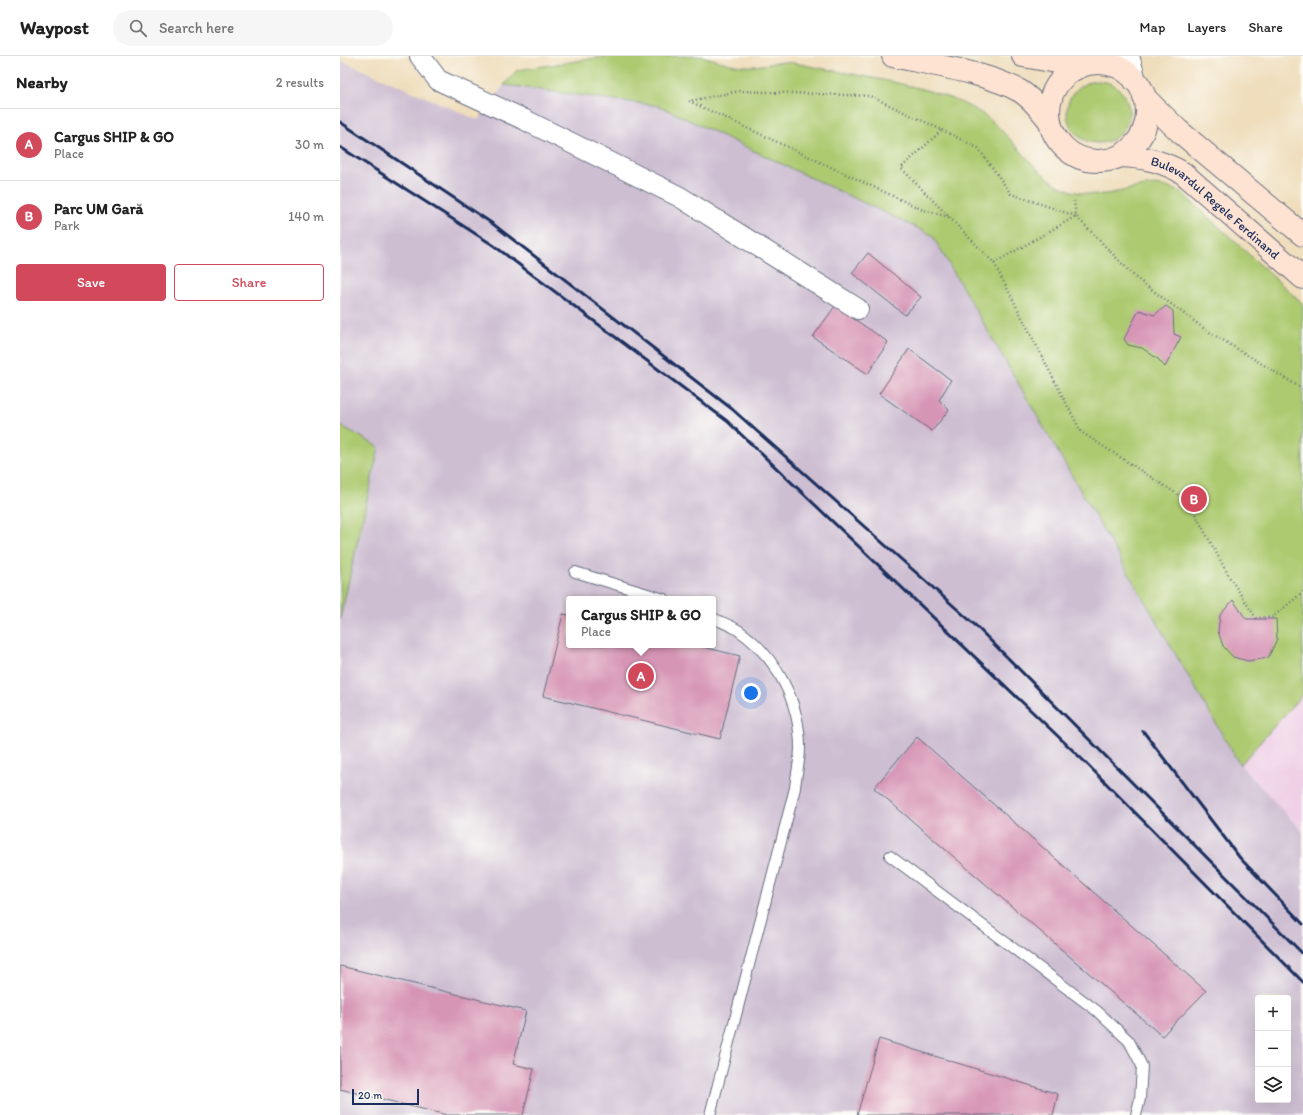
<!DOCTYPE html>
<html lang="en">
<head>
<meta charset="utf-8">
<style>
	:root { --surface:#fff; --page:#f6f6f6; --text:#222; --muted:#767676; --line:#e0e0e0; --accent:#d1495b }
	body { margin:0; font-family:Itim,sans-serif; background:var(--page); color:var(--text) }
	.controls { position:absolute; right:12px; bottom:12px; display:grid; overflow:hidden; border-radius:4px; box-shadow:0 4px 16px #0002 }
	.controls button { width:36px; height:36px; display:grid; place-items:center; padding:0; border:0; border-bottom:1px solid var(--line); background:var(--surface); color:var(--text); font:20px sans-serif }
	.scale { position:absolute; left:12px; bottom:10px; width:67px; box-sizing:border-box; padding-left:4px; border:2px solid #1b2f5e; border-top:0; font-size:11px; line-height:14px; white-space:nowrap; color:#1b2f5e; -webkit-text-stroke:3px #fdfcf7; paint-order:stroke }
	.you { position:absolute; left:411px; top:637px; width:14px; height:14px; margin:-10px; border:3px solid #fff; border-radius:50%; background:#1a73e8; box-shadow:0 0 0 6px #1a73e833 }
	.badge { display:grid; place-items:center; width:26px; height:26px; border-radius:50%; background:var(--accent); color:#fff; font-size:13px; font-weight:700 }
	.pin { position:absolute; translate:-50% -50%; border:2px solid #fff; box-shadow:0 1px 4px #0006 }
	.popup { position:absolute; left:226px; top:540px; width:150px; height:52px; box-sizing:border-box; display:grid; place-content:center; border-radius:4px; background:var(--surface); filter:drop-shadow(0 1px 3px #0005); font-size:13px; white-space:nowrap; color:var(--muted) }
	.popup b { font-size:15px; color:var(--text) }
	.popup::after { content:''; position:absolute; left:50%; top:100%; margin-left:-8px; border:8px solid transparent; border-top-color:var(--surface) }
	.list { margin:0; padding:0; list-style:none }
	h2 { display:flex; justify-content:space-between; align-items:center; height:52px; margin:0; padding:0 16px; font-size:17px }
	h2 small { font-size:13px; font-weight:400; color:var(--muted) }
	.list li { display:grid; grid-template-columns:26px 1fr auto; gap:12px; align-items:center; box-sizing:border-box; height:72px; padding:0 16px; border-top:1px solid var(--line) }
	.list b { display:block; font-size:15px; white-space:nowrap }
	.list p { margin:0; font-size:13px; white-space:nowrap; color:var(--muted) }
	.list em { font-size:13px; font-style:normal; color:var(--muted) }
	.actions { display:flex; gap:8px; padding:12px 16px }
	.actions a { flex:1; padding:9px 0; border:1px solid var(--accent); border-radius:4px; text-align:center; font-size:14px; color:var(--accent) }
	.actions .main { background:var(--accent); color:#fff }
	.icon { flex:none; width:22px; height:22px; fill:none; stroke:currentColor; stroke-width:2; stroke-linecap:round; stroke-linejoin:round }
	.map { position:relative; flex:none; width:963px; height:1059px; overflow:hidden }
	header { display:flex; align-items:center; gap:24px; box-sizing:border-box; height:56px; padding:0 20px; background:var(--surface); border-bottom:1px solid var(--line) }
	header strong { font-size:19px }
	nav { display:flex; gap:22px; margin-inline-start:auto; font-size:14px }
	.search { width:280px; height:36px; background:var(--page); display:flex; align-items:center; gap:10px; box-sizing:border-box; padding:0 14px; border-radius:22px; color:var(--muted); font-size:15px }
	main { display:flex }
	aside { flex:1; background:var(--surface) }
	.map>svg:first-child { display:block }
	.built { fill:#efd0e6 }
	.industrial { fill:#cdbed2; fill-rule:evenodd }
	.green { fill:#adca71; stroke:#647c68 }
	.building { fill:#d795b5 }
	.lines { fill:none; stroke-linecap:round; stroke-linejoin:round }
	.service-casing { stroke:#656c7f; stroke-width:12 }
	.minor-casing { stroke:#656c7f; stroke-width:22 }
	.tertiary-casing { stroke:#656c7f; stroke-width:24 }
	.secondary-casing { stroke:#656c7f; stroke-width:24 }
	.path { stroke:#656c7f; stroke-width:2.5; stroke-dasharray:1 3; stroke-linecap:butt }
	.service { stroke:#fff; stroke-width:10 }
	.minor { stroke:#fff; stroke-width:20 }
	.tertiary { stroke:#fff; stroke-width:22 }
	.secondary { stroke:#fee3d2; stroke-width:22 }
	.rail { stroke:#1b2f5e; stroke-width:3 }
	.labels { text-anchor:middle; stroke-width:4; stroke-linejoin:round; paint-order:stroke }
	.street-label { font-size:13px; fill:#1b2f5e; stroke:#fdfcf7 }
</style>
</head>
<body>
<header>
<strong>Waypost</strong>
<div class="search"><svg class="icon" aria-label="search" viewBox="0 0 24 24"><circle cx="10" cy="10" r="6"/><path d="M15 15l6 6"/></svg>Search here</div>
<nav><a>Map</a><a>Layers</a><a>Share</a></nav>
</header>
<main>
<aside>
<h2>Nearby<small>2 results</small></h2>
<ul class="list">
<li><span class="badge">A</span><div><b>Cargus SHIP &amp; GO</b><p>Place</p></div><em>30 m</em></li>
<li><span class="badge">B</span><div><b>Parc UM Gară</b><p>Park</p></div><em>140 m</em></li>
</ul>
<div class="actions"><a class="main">Save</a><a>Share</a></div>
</aside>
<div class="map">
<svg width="963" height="1059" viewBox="0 0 963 1059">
	<rect width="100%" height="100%" fill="#fdfcf7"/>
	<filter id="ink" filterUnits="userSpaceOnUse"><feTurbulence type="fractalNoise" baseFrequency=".025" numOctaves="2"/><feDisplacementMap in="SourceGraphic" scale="8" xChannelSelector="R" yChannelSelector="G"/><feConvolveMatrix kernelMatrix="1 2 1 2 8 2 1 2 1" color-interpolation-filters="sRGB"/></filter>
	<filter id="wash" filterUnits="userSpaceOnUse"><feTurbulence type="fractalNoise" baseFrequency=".012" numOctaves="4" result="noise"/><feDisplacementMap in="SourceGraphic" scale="16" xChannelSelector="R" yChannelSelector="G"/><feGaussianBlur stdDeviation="0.9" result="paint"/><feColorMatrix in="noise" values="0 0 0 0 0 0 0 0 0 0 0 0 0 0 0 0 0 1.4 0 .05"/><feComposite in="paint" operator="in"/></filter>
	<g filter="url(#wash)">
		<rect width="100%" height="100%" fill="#efddbb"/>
		<path class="built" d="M 963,638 L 963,776 L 900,709 Z"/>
		<path class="industrial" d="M 0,4 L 138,64 L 164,29 L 319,50 L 592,179 L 900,709 L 963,776 L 963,1059 L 0,1059 ZM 229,543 L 373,543 L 373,589 L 229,589 ZM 918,942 L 948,942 L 948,1044 L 918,1044 Z"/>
		<g class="green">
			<path d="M 270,0 C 299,0 328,0 357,0 C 373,1 389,10 405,10 C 417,11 430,7 442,6 C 457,6 475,12 491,14 C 536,23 595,31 636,54 C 671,73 695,125 732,135 C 745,138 759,140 772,137 C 800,132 816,122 843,138 L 963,248 L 963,638 L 900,709 L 592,179 L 319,50 L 164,29 L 177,14 Z"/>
			<circle cx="758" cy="56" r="31"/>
			<path d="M 0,369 L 39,391 L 0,563 Z"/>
		</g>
		<g id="blocks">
			<g class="building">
				<path d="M 528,197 L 581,241 L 565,259 L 512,217 Z"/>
				<path d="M 495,250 L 548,286 L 528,318 L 473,281 Z"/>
				<path d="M 826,250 L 833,255 L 834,278 L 841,281 L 825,311 L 818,303 L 802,292 L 788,289 L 784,283 L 799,254 L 814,259 Z"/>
				<path d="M 569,293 L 611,324 L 599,344 L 609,354 L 592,375 L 539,338 Z"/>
				<path d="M 893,544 L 906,563 L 936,563 L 937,583 L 928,602 L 908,605 L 893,601 L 883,590 L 878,575 L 880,559 Z"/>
				<path d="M 223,558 L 229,559 L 229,589 L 355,589 L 400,600 L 380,683 L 203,640 Z"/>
				<path d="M 577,681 L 866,935 L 822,980 L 534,732 Z"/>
				<path d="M 0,910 L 186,955 L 173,1008 L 194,1013 L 183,1059 L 107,1059 L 0,1033 Z"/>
				<path d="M 539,983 L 718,1038 L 713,1059 L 517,1059 Z"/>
			</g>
		</g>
	</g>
	<g filter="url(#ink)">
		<use href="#blocks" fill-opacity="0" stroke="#656c7f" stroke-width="1"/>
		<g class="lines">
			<defs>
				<g id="service">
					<path d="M 235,516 L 324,543"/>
					<path d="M 550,800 L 757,955 L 789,985 L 802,1010 L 800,1043 L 796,1059"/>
					<path d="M 370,1059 L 455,732 C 456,719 460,705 460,692 C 460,646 436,600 398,574 C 390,569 381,566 373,562"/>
				</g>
				<path id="minor" d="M 80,0 L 98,24 L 183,63 L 340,141 L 518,253"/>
				<g id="tertiary">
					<path d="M 788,0 L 795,25"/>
					<path d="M 740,11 L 744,0"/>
				</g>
				<g id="secondary">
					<path d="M 553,0 C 589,8 649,17 680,35 C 692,42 701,55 710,65"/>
					<path d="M 683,0 L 717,6 L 735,13"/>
					<circle cx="758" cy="56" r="49"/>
					<path d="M 804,41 L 839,75 L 963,179"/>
					<path id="s1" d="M 780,100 C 804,101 822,105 843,117 L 963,222"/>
				</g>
			</defs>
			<use href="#service" class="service-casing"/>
			<use href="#minor" class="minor-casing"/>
			<use href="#tertiary" class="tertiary-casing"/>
			<use href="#secondary" class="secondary-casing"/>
			<g class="path">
				<path d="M 602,74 L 638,92 L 671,138 L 736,160 L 734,145"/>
				<path d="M 609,161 L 583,154 L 349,45 L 400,35 L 530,40 L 602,74 L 561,112 L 654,207 L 741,376 L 848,445 L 890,522 L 916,562 L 933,561 L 963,536"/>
				<path d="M 654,207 L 736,160 L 796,222 L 866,274 L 963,333"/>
			</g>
			<use href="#service" class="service"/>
			<use href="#minor" class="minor"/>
			<use href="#tertiary" class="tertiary"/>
			<use href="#secondary" class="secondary"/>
			<g class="rail">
				<path d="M 0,66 L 153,168 L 392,353 L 635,569 L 963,898"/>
				<path d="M 0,91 L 153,189 L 387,365 L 745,706 L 963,926"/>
				<path d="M 803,675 L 900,802 L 963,868"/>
			</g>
		</g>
	</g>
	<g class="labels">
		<g class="street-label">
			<text dy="5" stroke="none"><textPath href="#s1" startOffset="112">Bulevardul Regele Ferdinand</textPath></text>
		</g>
	</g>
</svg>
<div class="controls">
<button>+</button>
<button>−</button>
<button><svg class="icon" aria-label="layers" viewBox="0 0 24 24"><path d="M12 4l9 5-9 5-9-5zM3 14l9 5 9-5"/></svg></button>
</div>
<div class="scale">20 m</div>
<div class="you"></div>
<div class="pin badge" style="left:301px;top:620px">A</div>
<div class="popup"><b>Cargus SHIP &amp; GO</b>Place</div>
<div class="pin badge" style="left:854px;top:443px">B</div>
</div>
</main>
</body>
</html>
